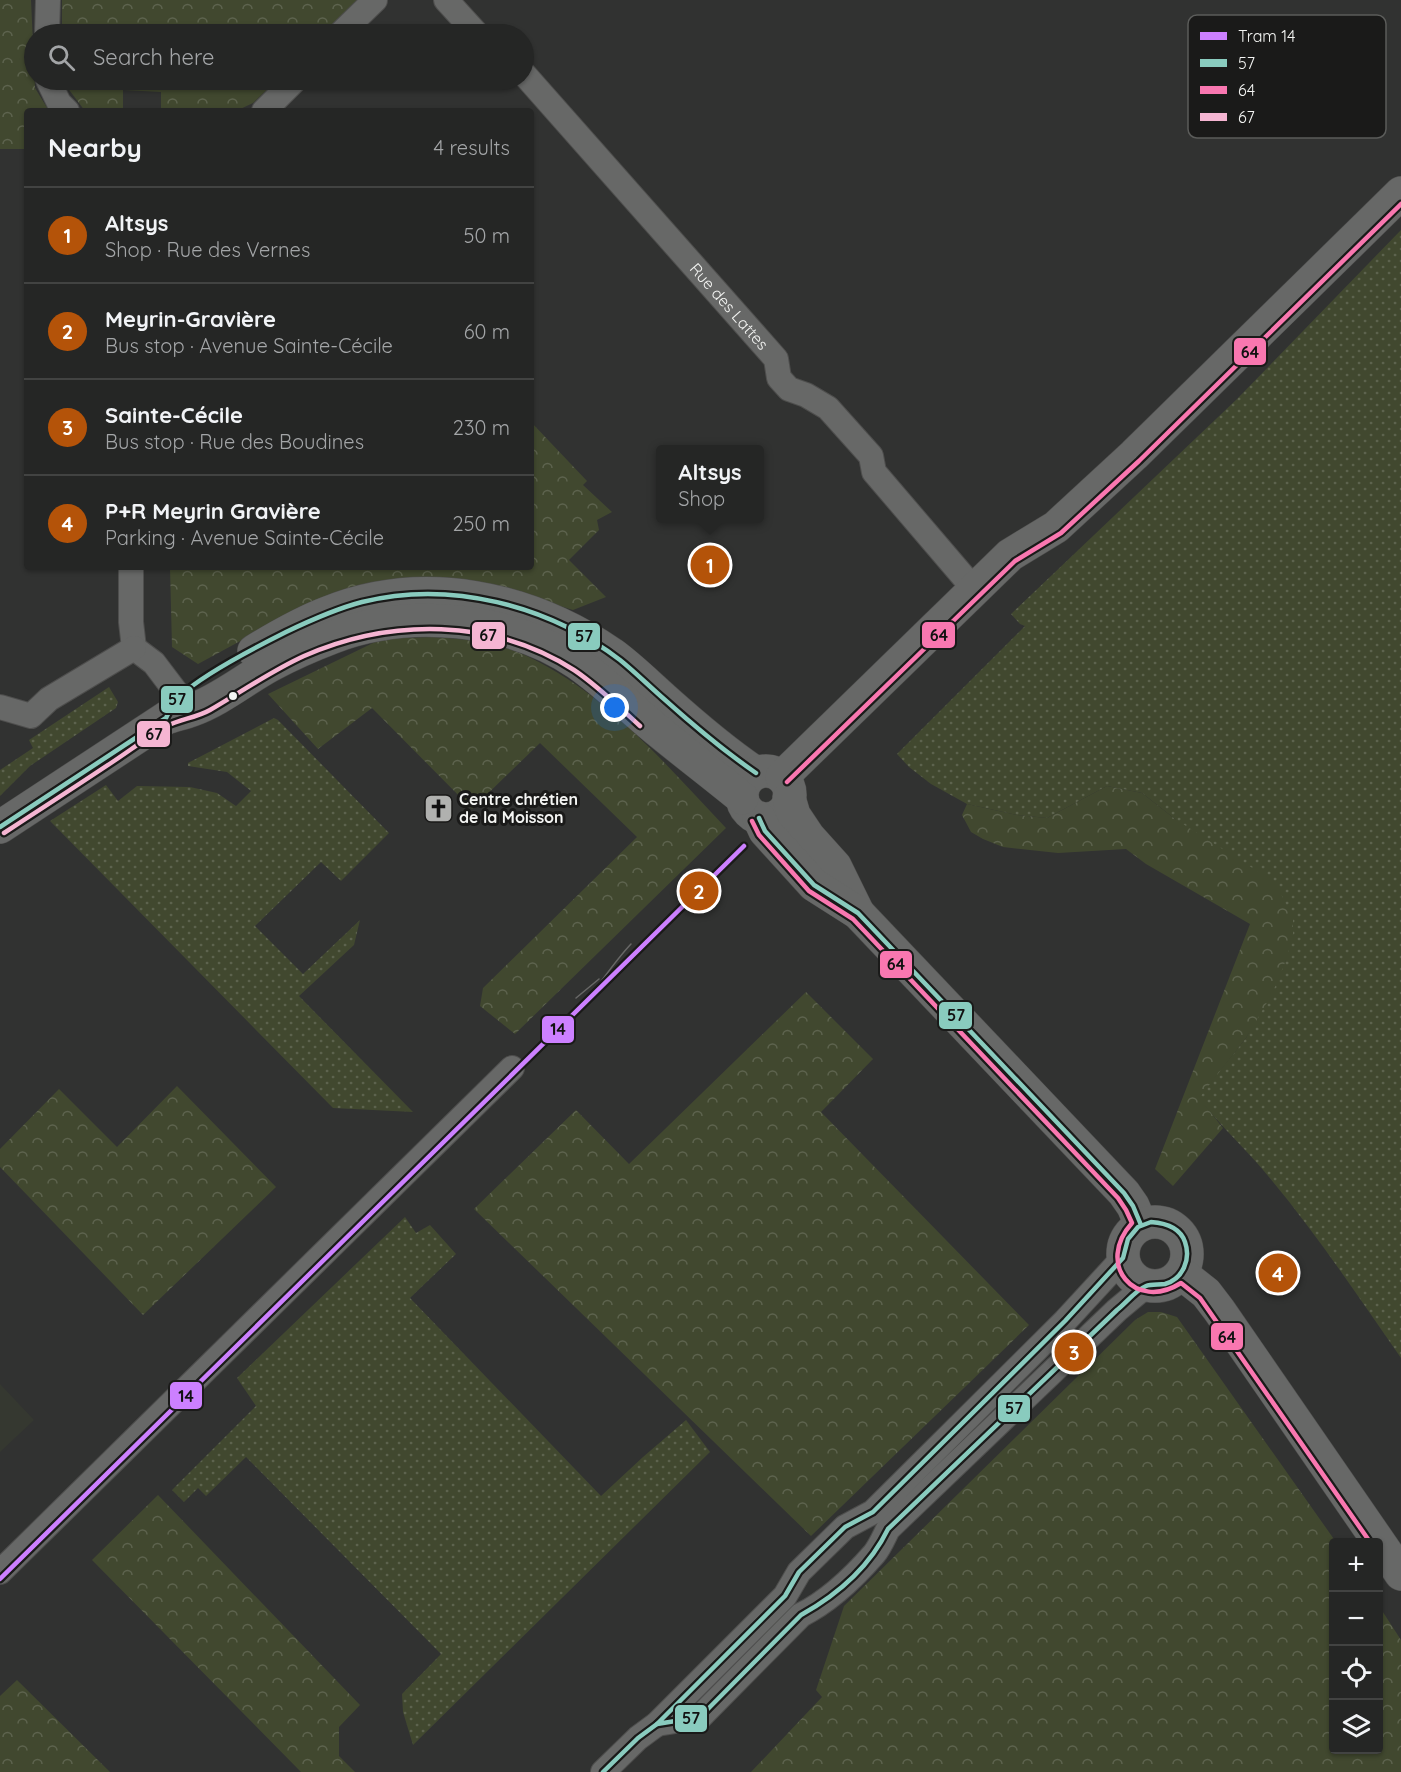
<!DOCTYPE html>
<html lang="en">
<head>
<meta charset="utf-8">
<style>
	:root { --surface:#252625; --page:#2d2e2d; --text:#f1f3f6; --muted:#a3a5a7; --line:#424342; --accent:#b45309 }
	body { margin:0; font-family:Quicksand,sans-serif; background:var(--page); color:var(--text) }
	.controls { position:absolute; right:18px; bottom:18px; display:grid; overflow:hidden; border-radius:6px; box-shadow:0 2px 4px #0004 }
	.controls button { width:54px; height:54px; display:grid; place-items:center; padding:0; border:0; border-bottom:2px solid var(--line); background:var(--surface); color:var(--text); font:30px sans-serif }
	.you { position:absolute; left:615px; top:708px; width:21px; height:21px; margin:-15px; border:4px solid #fff; border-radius:50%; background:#1a73e8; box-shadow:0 0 0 9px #1a73e833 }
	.badge { display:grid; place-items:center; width:39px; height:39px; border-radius:50%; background:var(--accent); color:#fff; font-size:20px; font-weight:700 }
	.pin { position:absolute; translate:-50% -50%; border:3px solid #fff; box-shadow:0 2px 6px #0006 }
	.popup { position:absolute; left:656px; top:445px; width:108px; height:78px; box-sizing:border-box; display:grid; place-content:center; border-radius:6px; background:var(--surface); filter:drop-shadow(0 2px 4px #0005); font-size:20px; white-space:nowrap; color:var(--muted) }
	.popup b { font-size:22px; color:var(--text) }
	.popup::after { content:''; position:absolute; left:50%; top:100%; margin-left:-12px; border:12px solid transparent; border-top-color:var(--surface) }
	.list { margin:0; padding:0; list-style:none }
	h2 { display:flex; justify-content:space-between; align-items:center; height:78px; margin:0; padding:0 24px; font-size:26px }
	h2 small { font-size:20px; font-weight:400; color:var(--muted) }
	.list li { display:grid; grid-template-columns:39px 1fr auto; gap:18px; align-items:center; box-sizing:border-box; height:96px; padding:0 24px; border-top:2px solid var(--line) }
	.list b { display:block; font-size:22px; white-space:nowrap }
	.list p { margin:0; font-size:20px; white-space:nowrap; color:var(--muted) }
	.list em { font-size:20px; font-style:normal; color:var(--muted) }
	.icon { flex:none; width:33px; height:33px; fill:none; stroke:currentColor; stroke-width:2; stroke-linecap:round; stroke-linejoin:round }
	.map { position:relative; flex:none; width:1401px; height:1772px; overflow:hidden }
	.search { position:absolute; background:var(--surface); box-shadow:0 2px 4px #0004; left:24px; top:24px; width:510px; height:66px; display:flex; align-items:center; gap:15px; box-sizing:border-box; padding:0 21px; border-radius:33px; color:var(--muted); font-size:22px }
	.panel { position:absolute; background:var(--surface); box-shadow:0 2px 4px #0004; left:24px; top:108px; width:510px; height:462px; border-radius:6px }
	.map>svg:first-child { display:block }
	.built { fill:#353830 }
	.grass { fill:url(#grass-dots) }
	.forest { fill:url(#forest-crowns) }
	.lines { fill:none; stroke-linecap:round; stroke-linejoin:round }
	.minor-casing { stroke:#4e4e4d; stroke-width:26 }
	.secondary-casing { stroke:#4e4e4d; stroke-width:34 }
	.minor { stroke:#676867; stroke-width:24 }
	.secondary { stroke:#676867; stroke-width:33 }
	.tram { stroke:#686867; stroke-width:1.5 }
	.bus-1-casing { stroke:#1a1a19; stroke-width:9 }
	.bus-2-casing { stroke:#1a1a19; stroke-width:9 }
	.bus-3-casing { stroke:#1a1a19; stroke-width:9 }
	.bus-1 { stroke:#89cbbe; stroke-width:4.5 }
	.bus-2 { stroke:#f977b0; stroke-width:4.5 }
	.bus-3 { stroke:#f5b5d2; stroke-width:4.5 }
	.tram-1-casing { stroke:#1a1a19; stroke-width:9 }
	.tram-1 { stroke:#cc80ff; stroke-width:4.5 }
	.bus-dot { fill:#f4f5f3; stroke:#1a1a19; stroke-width:2 }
	.labels { text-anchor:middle; stroke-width:6; stroke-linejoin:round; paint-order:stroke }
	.street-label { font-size:16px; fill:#f4f5f3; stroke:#1a1a19 }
	.poi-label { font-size:16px; font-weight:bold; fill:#f4f5f3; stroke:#1a1a19; text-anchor:start }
	.key { fill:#1a1a19; stroke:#5b5c5a; stroke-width:1.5 }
	.key-label { font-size:16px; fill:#f4f5f3 }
	.line-badge { stroke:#1a1a19; stroke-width:2 }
	.pale-badge-label { font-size:16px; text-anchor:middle; font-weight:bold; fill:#111 }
</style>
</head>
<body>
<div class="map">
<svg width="1401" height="1772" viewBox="0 0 1401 1772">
	<defs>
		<pattern id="grass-dots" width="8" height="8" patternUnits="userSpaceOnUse" patternTransform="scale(1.5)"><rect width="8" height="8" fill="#41482f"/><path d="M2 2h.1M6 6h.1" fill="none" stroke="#5d634e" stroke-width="1.8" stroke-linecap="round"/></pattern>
		<pattern id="forest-crowns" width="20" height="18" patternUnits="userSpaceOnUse" patternTransform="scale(1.5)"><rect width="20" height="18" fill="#41482f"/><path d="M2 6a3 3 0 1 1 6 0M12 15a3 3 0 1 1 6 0" fill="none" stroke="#5d634e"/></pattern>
	</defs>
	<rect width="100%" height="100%" fill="#313231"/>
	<path class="built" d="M 0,1384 L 34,1420 L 0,1452 Z"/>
	<g class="grass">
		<path d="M 1401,230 L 1401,1358 C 1355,1292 1310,1224 1257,1163 C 1237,1141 1217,1121 1198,1098 L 1246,1038 L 1286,960 L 1175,819 L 1142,793 L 1107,786 L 1047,818 L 1017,815 L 967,804 L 931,784 L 909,767 L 897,754 L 1025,626 L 1020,624 L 1011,614 L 1237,399 Z"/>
		<path d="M 109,687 L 118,702 L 116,708 L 30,766 L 0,796 L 0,770 L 33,748 L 29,740 Z"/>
		<path d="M 274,718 L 278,720 L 389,833 L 341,881 L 321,862 L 255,926 L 303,974 L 360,920 L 354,945 L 299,996 L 413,1112 L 333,1108 L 50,821 L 106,785 L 118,801 L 137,786 L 190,787 L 217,793 L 236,806 L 251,791 L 227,772 L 188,766 L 188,763 Z"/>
		<path d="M 405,1217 L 416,1233 L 430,1225 L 456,1254 L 410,1298 L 601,1496 L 643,1457 L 686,1420 L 710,1452 L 413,1745 L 403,1712 L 402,1694 L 441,1654 L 246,1457 L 206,1496 L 198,1488 L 184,1502 L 172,1490 L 256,1406 L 237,1378 Z"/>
	</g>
	<g class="forest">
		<path d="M 0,0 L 31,0 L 35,88 L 49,111 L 27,111 L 27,149 L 0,149 Z"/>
		<path d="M 62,0 L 357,0 L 322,34 L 62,34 Z"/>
		<path d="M 66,80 L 277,80 L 253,103 L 236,111 L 161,111 L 161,92 L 123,90 L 123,111 L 85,111 L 67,87 Z"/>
		<path d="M 531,422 L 587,481 L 583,485 L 612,512 L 597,520 L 599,530 L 569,560 L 606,597 L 573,610 L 488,584 L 409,581 L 318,599 L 198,664 L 172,647 L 170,567 L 531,567 Z"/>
		<path d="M 434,637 C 466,639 500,643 529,657 C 608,695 666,765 726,828 L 515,1034 L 480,1006 L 483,988 L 637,837 L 540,743 L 472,809 L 372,708 L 318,749 L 268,694 L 375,642 L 397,638 Z"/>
		<path d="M 1107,786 L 1142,793 L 1175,819 L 1262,874 L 1280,892 L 1293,919 L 1293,934 L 1286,960 L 1272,994 L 1246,1038 L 1199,1098 L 1223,1128 L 1173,1186 L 1155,1169 L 1250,924 L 1146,864 L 1126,849 L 1058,853 L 1003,847 L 983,839 L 971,832 L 962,815 L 967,804 L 1017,815 L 1047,818 Z"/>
		<path d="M 806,992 L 873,1059 L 821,1112 L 1029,1325 L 811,1536 L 474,1209 L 576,1110 L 629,1164 Z"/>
		<path d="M 177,1086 L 276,1187 L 143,1315 L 0,1167 L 0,1149 L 59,1089 L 117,1147 Z"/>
		<path d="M 1148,1312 L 1161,1312 L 1177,1317 L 1336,1542 L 1334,1542 L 1334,1750 L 1378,1750 L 1379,1606 L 1401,1640 L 1401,1772 L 751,1772 L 822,1697 L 816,1690 L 844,1606 L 1135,1320 Z"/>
		<path d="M 158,1495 L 360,1705 L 339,1727 L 339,1756 L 355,1772 L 301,1772 L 92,1560 Z"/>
		<path d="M 17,1680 L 110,1772 L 0,1772 L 0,1696 Z"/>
	</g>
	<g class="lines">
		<defs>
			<g id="minor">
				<path d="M 446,0 L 477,34"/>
				<path d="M 47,34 L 48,0"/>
				<path d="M 340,34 L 375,0"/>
				<path id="s1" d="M 524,74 L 776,359 L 779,378 L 789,389 L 806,395 L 828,408 L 871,456 L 874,472 L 974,589"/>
				<path d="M 48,80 L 59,103 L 67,111"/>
				<path d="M 264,111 L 295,80"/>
				<path d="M 131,567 L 131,622 L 134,648"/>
				<path d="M 134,648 L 154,663 L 179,696"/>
				<path d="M 0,707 L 31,716 L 49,699 L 134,648"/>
				<path d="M 0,1572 L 512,1068"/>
				<path d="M 657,1724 L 700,1717 L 801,1615 C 829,1601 854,1577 874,1554 C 880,1547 884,1537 888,1529 L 1117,1310 L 1147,1285"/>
				<path d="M 603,1772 L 638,1738 L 657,1724 L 785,1596 L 799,1572 L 845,1527 L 873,1512 L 1065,1321 L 1123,1258"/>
			</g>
			<g id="secondary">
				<path d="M 254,651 C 277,637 301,623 327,613 C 423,574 529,597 612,654 C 630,667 647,684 664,699 C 693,725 723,751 756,773"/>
				<circle cx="766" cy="795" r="24"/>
				<path d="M 782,777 L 1010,555 L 1056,527 L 1134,455 L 1401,193"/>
				<path d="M 789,798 L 794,815 L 808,836 L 835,866 L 858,913"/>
				<path d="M 759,818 L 765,831 L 814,885 L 858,913 L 1124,1193 L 1133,1206 L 1141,1225"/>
				<path d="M 0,827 L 166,718 C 175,715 184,713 192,710 C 220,700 245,679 271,665 C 291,654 312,645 333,637 C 409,608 509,617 577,663 C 606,683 630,708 657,730 C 685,753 714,775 742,798"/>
				<circle cx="1155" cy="1254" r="32"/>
				<path d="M 1182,1274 L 1206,1293 L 1219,1310 L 1401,1574"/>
			</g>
		</defs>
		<use href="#minor" class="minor-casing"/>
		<use href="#secondary" class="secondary-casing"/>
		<use href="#minor" class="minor"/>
		<use href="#secondary" class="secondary"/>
		<g class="tram">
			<path d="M 617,968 L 639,950"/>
			<path d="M 576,998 L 599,979"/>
			<path d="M 582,1006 C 599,986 613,963 631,944"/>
		</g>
		<defs>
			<g id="bus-1">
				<path d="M 759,818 L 765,831 L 814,885 L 858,913 L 1124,1193 L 1133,1206 L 1141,1225"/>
				<path d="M 0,827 L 166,718 C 170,710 174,701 181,695 C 205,673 256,647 286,632 C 311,620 335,609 362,602 C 450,580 548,605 620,660 C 635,672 649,686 664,699 C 693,725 724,751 756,773"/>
				<path d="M 1151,1222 C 1165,1223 1180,1227 1185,1242 C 1191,1259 1183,1279 1165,1284 C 1159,1285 1151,1284 1146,1286 C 1136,1290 1126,1303 1117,1310 L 888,1529 C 870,1566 837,1595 801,1615 L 700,1717 L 657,1724 L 785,1596 L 799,1572 L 845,1527 L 873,1512 L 1065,1321 L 1123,1258 L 1128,1239 L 1138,1227 Z"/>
				<path d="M 603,1772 L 638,1738 L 657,1724"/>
			</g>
			<g id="bus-2">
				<path d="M 787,782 L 1015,561 L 1061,533 L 1139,461 L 1401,204"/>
				<path d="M 752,821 L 759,835 L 809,891 L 853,919 L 1118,1198 L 1126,1210 L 1132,1223 C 1095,1264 1135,1312 1181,1283 L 1200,1298 L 1370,1542"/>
			</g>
			<path id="bus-3" d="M 4,833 C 41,809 78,785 114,761 C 132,749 149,736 167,726 C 180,719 196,718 210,710 C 241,692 271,671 304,656 C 391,618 493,618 574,670 C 598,686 619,707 640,726"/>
		</defs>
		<use href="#bus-1" class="bus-1-casing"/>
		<use href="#bus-2" class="bus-2-casing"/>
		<use href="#bus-3" class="bus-3-casing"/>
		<use href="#bus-1" class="bus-1"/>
		<use href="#bus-2" class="bus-2"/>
		<use href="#bus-3" class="bus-3"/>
		<defs>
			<path id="tram-1" d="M 0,1579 L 744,846"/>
		</defs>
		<use href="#tram-1" class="tram-1-casing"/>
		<use href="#tram-1" class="tram-1"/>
	</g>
	<defs>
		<symbol id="church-square" viewBox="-11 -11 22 22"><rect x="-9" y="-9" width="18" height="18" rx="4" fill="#b0b1af" stroke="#1a1a19"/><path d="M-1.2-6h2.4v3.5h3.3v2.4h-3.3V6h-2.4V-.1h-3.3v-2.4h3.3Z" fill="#111"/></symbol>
	</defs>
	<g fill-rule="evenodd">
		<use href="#church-square" x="422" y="792" width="33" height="33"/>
	</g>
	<circle class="bus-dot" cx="233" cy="696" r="5"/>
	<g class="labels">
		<g class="street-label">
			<text dy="6" stroke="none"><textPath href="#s1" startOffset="310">Rue des Lattes</textPath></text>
		</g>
		<g class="poi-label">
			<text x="459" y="805">Centre chrétien<tspan x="459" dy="18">de la Moisson</tspan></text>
		</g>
	</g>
	<rect x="1188" y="15" width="198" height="123" rx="9" class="key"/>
	<rect x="1200" y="32" width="27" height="8" fill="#cc80ff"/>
	<rect x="1200" y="59" width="27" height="8" fill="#89cbbe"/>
	<rect x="1200" y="86" width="27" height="8" fill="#f977b0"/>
	<rect x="1200" y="113" width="27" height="8" fill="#f5b5d2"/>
	<g class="key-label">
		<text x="1238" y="42">Tram 14</text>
		<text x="1238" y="69">57</text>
		<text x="1238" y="96">64</text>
		<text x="1238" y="123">67</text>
	</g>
	<g class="line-badge">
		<rect x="1233" y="337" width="34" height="29" rx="6" fill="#f977b0"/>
		<rect x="921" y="621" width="35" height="28" rx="6" fill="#f977b0"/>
		<rect x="471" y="621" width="35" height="29" rx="6" fill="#f5b5d2"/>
		<rect x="567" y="622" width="34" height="29" rx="6" fill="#89cbbe"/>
		<rect x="160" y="685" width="34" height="29" rx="6" fill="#89cbbe"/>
		<rect x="136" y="720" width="35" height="28" rx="6" fill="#f5b5d2"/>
		<rect x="879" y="950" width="34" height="29" rx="6" fill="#f977b0"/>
		<rect x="938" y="1001" width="35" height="29" rx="6" fill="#89cbbe"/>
		<rect x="541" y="1015" width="34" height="29" rx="6" fill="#cc80ff"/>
		<rect x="1210" y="1322" width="34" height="29" rx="6" fill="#f977b0"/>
		<rect x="169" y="1381" width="34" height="29" rx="6" fill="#cc80ff"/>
		<rect x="997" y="1394" width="34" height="29" rx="6" fill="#89cbbe"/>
		<rect x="674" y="1704" width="34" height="29" rx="6" fill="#89cbbe"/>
	</g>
	<g class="pale-badge-label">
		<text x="1250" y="358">64</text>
		<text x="939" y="641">64</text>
		<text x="488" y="641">67</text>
		<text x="584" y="642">57</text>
		<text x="177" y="705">57</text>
		<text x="154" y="740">67</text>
		<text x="896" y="970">64</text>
		<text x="956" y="1021">57</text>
		<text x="558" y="1035">14</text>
		<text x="1227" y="1343">64</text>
		<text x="186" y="1402">14</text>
		<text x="1014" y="1414">57</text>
		<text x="691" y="1724">57</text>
	</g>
</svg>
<div class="controls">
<button>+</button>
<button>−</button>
<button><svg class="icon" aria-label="locate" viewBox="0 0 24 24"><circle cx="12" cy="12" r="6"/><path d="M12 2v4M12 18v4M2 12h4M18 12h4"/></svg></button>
<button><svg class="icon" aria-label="layers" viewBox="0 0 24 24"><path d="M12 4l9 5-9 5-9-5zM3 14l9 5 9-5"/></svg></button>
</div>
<div class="you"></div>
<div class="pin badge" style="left:710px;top:565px">1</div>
<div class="popup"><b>Altsys</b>Shop</div>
<div class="pin badge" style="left:699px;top:891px">2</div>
<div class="pin badge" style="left:1074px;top:1352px">3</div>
<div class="pin badge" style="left:1278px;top:1273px">4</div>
<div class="search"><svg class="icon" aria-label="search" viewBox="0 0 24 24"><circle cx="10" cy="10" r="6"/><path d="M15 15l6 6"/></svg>Search here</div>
<section class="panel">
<h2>Nearby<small>4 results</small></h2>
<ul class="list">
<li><span class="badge">1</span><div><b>Altsys</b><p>Shop · Rue des Vernes</p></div><em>50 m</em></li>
<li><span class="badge">2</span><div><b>Meyrin-Gravière</b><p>Bus stop · Avenue Sainte-Cécile</p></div><em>60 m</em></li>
<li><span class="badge">3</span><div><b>Sainte-Cécile</b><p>Bus stop · Rue des Boudines</p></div><em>230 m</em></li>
<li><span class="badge">4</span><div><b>P+R Meyrin Gravière</b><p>Parking · Avenue Sainte-Cécile</p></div><em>250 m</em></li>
</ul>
</section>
</div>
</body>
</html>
